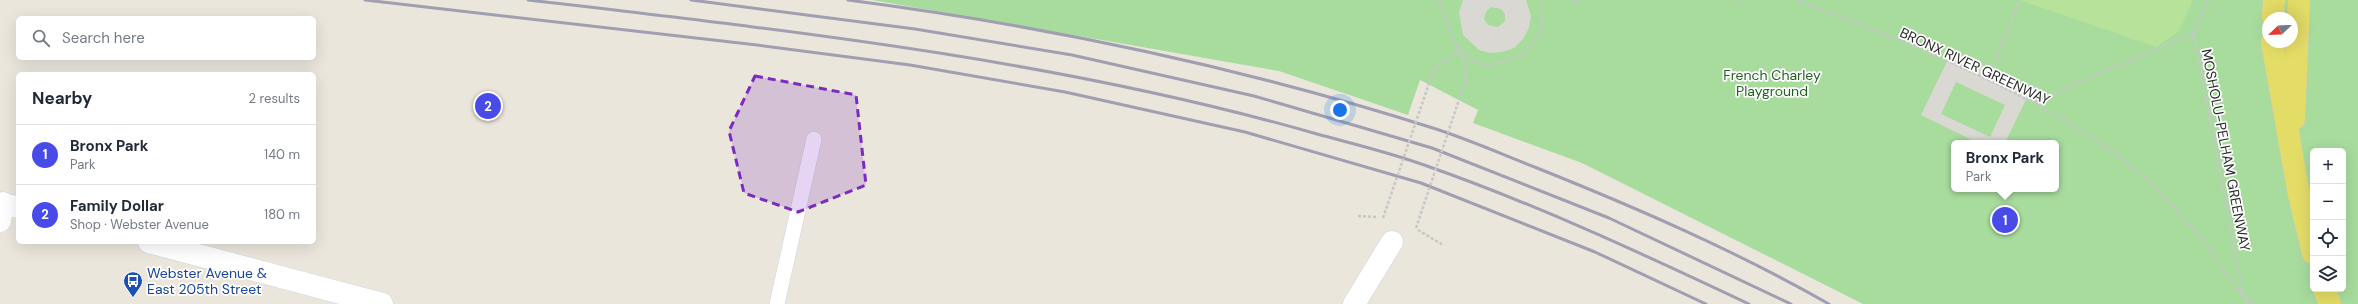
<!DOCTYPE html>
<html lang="en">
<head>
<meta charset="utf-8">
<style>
	:root { --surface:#fff; --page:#f2f2f3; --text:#1f2937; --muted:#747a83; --line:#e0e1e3; --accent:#494be9 }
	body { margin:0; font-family:"DM Sans",sans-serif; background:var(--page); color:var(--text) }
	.controls { position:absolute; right:12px; bottom:12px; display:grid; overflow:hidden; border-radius:6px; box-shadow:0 4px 16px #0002 }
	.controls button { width:36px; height:36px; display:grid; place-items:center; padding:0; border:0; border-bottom:1px solid var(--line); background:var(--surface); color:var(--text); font:20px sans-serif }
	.compass { position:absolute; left:2262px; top:12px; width:36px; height:36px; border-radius:50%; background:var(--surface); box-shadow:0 4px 16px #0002; rotate:247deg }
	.you { position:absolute; left:1340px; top:110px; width:14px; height:14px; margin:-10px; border:3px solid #fff; border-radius:50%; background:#1a73e8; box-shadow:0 0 0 6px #1a73e833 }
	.badge { display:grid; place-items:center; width:26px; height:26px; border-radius:50%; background:var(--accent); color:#fff; font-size:13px; font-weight:700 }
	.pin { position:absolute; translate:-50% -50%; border:2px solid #fff; box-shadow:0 1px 4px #0006 }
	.popup { position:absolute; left:1951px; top:140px; width:108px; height:52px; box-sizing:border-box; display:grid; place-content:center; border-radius:6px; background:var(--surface); filter:drop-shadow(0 1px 3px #0005); font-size:13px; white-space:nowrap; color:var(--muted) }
	.popup b { font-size:15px; color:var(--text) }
	.popup::after { content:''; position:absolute; left:50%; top:100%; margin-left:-8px; border:8px solid transparent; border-top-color:var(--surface) }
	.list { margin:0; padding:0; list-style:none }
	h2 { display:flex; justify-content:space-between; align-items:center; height:52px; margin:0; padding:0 16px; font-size:17px }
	h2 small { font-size:13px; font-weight:400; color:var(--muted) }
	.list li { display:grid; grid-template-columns:26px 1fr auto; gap:12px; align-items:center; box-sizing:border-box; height:60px; padding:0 16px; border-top:1px solid var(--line) }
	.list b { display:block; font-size:15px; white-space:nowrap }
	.list p { margin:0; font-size:13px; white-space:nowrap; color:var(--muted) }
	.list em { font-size:13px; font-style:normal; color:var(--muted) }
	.icon { flex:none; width:22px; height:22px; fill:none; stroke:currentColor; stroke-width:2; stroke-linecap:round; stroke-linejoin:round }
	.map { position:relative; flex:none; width:2358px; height:304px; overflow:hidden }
	.search { position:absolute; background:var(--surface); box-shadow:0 4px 16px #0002; left:16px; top:16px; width:300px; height:44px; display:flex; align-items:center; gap:10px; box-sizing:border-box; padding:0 14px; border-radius:6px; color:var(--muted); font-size:15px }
	.panel { position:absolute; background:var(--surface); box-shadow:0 4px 16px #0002; left:16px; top:72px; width:300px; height:172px; border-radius:6px }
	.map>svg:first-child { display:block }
	.green { fill:#a7dc9d; fill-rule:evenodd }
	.pitch { fill:#b7e299 }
	.plaza { fill:#dad8d2; fill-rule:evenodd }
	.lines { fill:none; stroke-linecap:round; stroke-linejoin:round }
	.service-casing { stroke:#d1d1e0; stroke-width:16 }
	.minor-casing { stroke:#d1d1e0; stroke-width:23 }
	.secondary-casing { stroke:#d1d1e0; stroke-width:23 }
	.primary-casing { stroke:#c7c7c7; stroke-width:23 }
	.path { stroke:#c7c7c7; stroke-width:2.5; stroke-dasharray:3 2; stroke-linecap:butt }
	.service { stroke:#fff; stroke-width:15 }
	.minor { stroke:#fff; stroke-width:22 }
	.secondary { stroke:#fff; stroke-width:22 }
	.primary { stroke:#e3dc67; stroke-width:22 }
	.rail { stroke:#a09fb1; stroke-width:3 }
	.path-bridge { stroke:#c7c7c7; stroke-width:2.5; stroke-dasharray:3 2; stroke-linecap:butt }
	.marked { fill:#7b2cbf; fill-opacity:0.2; stroke:#7b2cbf; stroke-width:3; stroke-dasharray:8 5; stroke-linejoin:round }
	.labels { text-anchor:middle; stroke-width:3.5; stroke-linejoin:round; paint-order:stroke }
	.street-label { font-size:14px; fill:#292929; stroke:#fff }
	.park-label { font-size:14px; fill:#225f20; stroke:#fff }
	.transit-label { font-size:14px; fill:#164399; stroke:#fff; text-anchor:start }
</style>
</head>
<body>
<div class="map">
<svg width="2358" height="304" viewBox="0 0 2358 304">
	<rect width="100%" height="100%" fill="#eae6dc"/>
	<path class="green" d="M 872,0 L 2358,0 L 2358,304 L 1863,304 L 1582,163 L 1473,123 L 1478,110 L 1420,80 L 1408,115 L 1279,71 ZM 2268,18 L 2292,18 L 2292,42 L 2268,42 ZM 1954,143 L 2056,143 L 2056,189 L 1954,189 ZM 2313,151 L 2343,151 L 2343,289 L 2313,289 Z"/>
	<path class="pitch" d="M 2020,0 L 2193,0 L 2179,31 L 2156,47 Z"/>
	<g class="plaza">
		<path d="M 1463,0 L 1526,0 L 1531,16 L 1529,28 L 1523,39 L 1514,48 L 1502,52 L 1490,53 L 1479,50 L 1463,35 L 1459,12 ZM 1491,7 L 1501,9 L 1505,14 L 1505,21 L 1498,27 L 1488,25 L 1484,19 L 1486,12 Z"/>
		<path d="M 1952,51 L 2031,89 L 2005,143 L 1978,143 L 1921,115 ZM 1956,82 L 2005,105 L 1990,137 L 1941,114 Z"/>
	</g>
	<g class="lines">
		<defs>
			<path id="service" d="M 777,304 L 814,139"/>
			<g id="minor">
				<path d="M 0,221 L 3,203"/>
				<path d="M 1354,304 L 1392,242"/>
			</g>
			<g id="secondary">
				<path d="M 0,204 L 18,207"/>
				<path d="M 149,242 L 382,304"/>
			</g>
			<g id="primary">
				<path d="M 2273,18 L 2274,0"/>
				<path d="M 2272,42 L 2299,195 L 2313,253"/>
				<path d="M 2294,119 L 2299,0"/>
				<path d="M 2324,289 L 2330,304"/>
			</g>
		</defs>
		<use href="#service" class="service-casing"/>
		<use href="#minor" class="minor-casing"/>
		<use href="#secondary" class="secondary-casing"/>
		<use href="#primary" class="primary-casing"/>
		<g class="path">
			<path d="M 1439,0 C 1447,20 1452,52 1475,62 C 1497,71 1533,53 1541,31 C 1543,23 1542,8 1541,0"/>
			<path d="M 1571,0 L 1582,3"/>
			<path d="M 1798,0 C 1892,37 1989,74 2075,127 C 2094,139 2115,151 2132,167 C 2158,189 2183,216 2205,243 C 2221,264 2233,288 2254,304"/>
			<path d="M 2208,0 L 2194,33 L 2243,296 L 2248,304"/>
			<path d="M 1738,3 L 1739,0"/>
			<path d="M 1434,69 L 1461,50 L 1466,79"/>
			<path d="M 1988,80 L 2020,0"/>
			<path d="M 2035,102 L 2194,33"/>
			<path d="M 1358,216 L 1377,217"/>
			<path d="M 1418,230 L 1443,245"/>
		</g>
		<use href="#service" class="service"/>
		<use href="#minor" class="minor"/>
		<use href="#secondary" class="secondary"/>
		<use href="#primary" class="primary"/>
		<g class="rail">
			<path d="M 365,0 L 757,45 L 910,65 L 1065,92 L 1245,132 L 1421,183 L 1595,252 L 1706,304"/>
			<path d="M 528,0 C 793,31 1059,60 1317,134 C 1354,144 1392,153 1427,166 C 1538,205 1643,254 1749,304"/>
			<path d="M 691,0 L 915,29 L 1072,55 L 1254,96 L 1432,148 L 1609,218 L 1791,304"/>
			<path d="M 848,0 C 1047,26 1245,68 1436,129 C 1470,140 1504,155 1537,168 C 1637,208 1736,251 1829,304"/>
		</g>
		<g class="path-bridge">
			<path d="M 1383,218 L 1434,69"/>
			<path d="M 1416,228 L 1466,79"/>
		</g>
	</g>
	<path class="marked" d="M 755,76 L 856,95 L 866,185 L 798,212 L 744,193 L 729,131 Z"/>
	<defs>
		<symbol id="bus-pin" viewBox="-11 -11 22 30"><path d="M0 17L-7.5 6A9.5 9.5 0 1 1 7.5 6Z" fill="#1a4fb4" stroke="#fff"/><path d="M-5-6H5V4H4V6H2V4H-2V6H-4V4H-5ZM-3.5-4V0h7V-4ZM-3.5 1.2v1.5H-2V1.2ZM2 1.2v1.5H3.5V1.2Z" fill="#fff"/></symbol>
	</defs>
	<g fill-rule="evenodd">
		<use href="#bus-pin" x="122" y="270" width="22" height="30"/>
	</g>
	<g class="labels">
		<g class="street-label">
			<text transform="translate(1975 66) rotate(25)" y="5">BRONX RIVER GREENWAY</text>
			<text transform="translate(2226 150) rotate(79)" y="5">MOSHOLU-PELHAM GREENWAY</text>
		</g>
		<g class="park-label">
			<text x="1772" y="80">French Charley<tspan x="1772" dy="16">Playground</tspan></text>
		</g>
		<g class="transit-label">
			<text x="147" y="278">Webster Avenue &amp;<tspan x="147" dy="16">East 205th Street</tspan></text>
		</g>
	</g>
</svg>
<div class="controls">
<button>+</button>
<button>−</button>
<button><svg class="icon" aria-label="locate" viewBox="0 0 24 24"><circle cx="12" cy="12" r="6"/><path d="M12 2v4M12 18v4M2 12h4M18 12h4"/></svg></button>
<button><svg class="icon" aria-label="layers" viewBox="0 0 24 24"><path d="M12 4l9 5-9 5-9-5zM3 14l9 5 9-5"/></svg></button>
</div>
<svg class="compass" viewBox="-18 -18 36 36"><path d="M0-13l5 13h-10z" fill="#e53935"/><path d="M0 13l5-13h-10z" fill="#747a83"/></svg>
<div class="you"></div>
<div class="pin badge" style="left:2005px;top:220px">1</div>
<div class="popup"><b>Bronx Park</b>Park</div>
<div class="pin badge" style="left:488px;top:106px">2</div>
<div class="search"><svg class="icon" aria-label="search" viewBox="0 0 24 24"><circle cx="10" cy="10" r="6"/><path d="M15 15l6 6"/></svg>Search here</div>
<section class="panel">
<h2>Nearby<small>2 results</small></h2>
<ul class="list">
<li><span class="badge">1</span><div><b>Bronx Park</b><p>Park</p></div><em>140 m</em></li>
<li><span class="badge">2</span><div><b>Family Dollar</b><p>Shop · Webster Avenue</p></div><em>180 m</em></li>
</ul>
</section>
</div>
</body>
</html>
